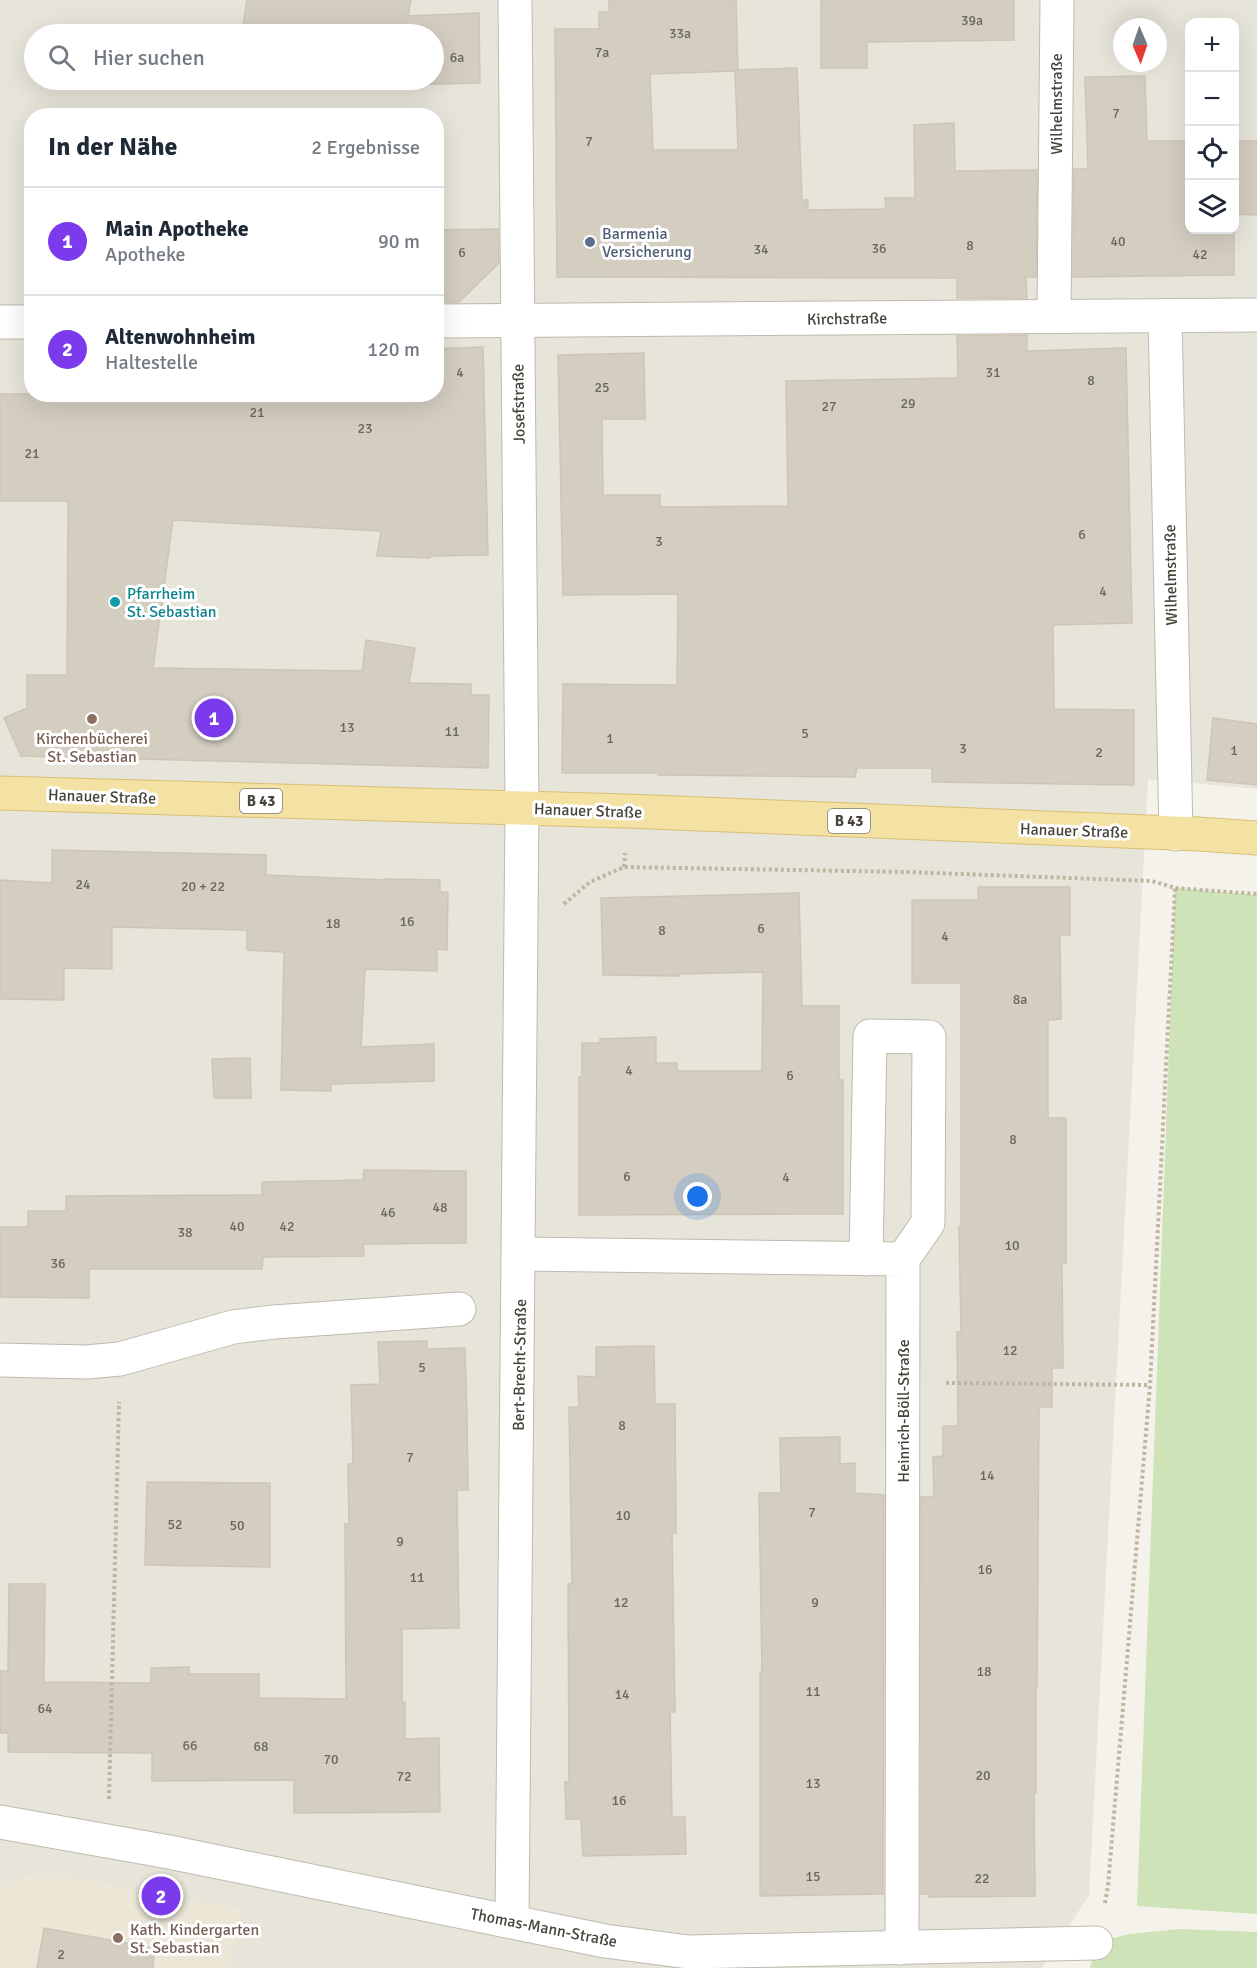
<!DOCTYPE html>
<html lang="de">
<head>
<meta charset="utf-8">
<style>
	:root { --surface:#fff; --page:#f6f6f7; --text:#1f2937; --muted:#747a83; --line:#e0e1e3; --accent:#7c3aed }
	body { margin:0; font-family:Signika,sans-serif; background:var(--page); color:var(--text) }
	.controls { position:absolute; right:18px; top:18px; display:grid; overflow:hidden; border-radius:12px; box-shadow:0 6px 24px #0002 }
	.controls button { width:54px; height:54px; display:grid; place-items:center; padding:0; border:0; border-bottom:2px solid var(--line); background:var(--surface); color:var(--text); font:30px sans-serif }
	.compass { position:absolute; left:1113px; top:18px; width:54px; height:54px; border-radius:50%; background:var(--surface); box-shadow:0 6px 24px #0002; rotate:178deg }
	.you { position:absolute; left:698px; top:1197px; width:21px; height:21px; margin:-15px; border:4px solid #fff; border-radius:50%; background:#1a73e8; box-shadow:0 0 0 9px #1a73e833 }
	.badge { display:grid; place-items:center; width:39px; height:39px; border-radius:50%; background:var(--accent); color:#fff; font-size:20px; font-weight:700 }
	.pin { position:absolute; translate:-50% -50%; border:3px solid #fff; box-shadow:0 2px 6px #0006 }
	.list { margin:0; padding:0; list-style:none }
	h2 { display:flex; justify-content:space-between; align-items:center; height:78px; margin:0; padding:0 24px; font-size:26px }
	h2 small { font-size:20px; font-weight:400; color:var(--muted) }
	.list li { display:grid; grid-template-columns:39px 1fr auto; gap:18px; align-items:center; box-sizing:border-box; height:108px; padding:0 24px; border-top:2px solid var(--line) }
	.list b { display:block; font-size:22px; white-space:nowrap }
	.list p { margin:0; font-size:20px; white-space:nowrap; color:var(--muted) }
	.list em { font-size:20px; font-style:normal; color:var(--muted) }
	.icon { flex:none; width:33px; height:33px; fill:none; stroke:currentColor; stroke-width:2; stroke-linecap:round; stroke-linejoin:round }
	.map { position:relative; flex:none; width:1257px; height:1968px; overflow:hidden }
	.search { position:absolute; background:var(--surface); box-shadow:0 6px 24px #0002; left:24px; top:24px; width:420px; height:66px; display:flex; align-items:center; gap:15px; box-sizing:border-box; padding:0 21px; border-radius:33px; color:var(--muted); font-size:22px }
	.panel { position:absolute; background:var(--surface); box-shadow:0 6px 24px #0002; left:24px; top:108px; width:420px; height:294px; border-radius:24px }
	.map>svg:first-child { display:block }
	.residential { fill:#e7e4da; fill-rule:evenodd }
	.education { fill:#ebe6d6 }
	.green { fill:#cee3b8 }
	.building { fill:#d4cec1; stroke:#cec6b5; stroke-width:1.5; fill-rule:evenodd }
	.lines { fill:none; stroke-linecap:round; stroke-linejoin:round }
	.street-casing { stroke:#bebaae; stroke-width:35 }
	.primary-casing { stroke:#d8c075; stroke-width:35 }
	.path { stroke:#bfb6a1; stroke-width:4; stroke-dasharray:3 3; stroke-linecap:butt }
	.street { stroke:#fff; stroke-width:33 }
	.primary { stroke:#f4e1a4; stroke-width:33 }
	.service-dot { fill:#5c6f8a; stroke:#fff; stroke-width:2 }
	.culture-dot { fill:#0f9aa8; stroke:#fff; stroke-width:2 }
	.education-dot { fill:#8d6e63; stroke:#fff; stroke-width:2 }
	.labels { text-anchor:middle; stroke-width:6; stroke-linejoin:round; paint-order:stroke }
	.number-label { font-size:14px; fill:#6a665b }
	.shield { fill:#fff; stroke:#7e7b74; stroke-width:1.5 }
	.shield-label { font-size:15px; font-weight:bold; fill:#474339 }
	.street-label { font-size:16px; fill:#474339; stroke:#fff }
	.service-label { font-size:16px; fill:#4e5e75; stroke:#fff; text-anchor:start }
	.culture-label { font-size:16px; fill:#0d838f; stroke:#fff; text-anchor:start }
	.education-label { font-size:16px; fill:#785e54; stroke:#fff }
</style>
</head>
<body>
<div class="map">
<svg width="1257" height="1968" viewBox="0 0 1257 1968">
	<rect width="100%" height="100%" fill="#f4f2eb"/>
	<path class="residential" d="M 0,0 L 1257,0 L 1257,789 L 1148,779 L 1089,1895 L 1042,1968 L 0,1968 ZM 1190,22 L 1234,22 L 1234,230 L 1190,230 ZM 1122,27 L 1158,27 L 1158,63 L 1122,63 ZM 34,34 L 434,34 L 434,80 L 34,80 ZM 32,116 L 436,116 L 436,394 L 32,394 Z"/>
	<path class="education" d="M 43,1872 L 242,1909 L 230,1968 L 0,1968 L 0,1889 L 6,1882 Z"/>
	<g class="green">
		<path d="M 1175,888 L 1257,895 L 1257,1914 L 1137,1906 Z"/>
		<path d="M 1179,1929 L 1257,1932 L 1257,1968 L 1090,1968 L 1096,1943 L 1129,1934 Z"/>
	</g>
	<g class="building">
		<path d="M 247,0 L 411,0 L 408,16 L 479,13 L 480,83 L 348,86 L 235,81 L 235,85 L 190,86 L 190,80 L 434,80 L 434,34 L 190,34 L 190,26 L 243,26 Z"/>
		<path d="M 609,0 L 736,0 L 738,70 L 797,68 L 802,200 L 808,200 L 808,210 L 886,209 L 885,198 L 915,198 L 914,125 L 954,123 L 955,171 L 1037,170 L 1036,277 L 1026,277 L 1027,298 L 957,298 L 957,278 L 557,277 L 555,29 L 599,29 L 599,12 L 609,12 ZM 735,71 L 738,150 L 653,150 L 650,74 Z"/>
		<path d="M 821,0 L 1014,0 L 1014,40 L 867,42 L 867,68 L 821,68 Z"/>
		<path d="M 1145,76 L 1147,141 L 1190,141 L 1190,230 L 1234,230 L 1234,275 L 1073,277 L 1074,169 L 1088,169 L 1085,77 Z"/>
		<path d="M 1234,141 L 1257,141 L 1257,215 L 1234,214 Z"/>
		<path d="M 498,229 L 499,263 L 459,302 L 436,302 L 436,230 Z"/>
		<path d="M 1027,335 L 1027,351 L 1126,348 L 1132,623 L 1053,625 L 1054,709 L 1134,710 L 1134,785 L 932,782 L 932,768 L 857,768 L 855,777 L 658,775 L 658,773 L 562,773 L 563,684 L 677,685 L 678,594 L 563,595 L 558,355 L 644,353 L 645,419 L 602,419 L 603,495 L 660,495 L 660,507 L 788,506 L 786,381 L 958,378 L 957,336 Z"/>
		<path d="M 483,347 L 488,555 L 430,556 L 430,558 L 377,556 L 381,531 L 173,520 L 153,668 L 362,671 L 366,640 L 415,648 L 409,683 L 471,684 L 471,695 L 489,695 L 488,768 L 21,756 L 4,718 L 27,708 L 27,675 L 67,675 L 68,501 L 0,501 L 0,394 L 436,394 L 436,349 Z"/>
		<path d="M 1213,718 L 1257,724 L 1257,785 L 1207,780 Z"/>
		<path d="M 52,850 L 266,855 L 266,875 L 385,880 L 385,879 L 440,880 L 440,892 L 448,892 L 447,950 L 437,949 L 437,971 L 365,969 L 361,1047 L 434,1044 L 434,1081 L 331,1084 L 331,1091 L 281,1090 L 284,952 L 247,950 L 247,930 L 112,927 L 112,969 L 64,968 L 64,1000 L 0,999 L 0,880 L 52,883 Z"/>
		<path d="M 978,887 L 1070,887 L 1070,935 L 1060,935 L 1061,1019 L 1048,1020 L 1048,1118 L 1066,1118 L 1066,1263 L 1062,1263 L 1063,1368 L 1052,1368 L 1052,1407 L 1039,1407 L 1037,1688 L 1036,1688 L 1036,1793 L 1034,1793 L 1035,1896 L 929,1897 L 929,1894 L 921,1894 L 921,1497 L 934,1497 L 933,1457 L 943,1456 L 943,1426 L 958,1426 L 957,1332 L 961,1332 L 959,1226 L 961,1226 L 961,983 L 912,983 L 912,900 L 978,900 Z"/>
		<path d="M 799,893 L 802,1006 L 839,1006 L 839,1079 L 843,1080 L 843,1214 L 579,1215 L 579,1077 L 582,1077 L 582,1043 L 600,1043 L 600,1039 L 656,1037 L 656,1063 L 677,1063 L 677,1071 L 762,1071 L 763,972 L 680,974 L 679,976 L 603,975 L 601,898 Z"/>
		<path d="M 250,1058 L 251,1098 L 214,1098 L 212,1059 Z"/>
		<path d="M 364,1170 L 466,1171 L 466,1243 L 363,1244 L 364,1256 L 263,1257 L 262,1269 L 89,1269 L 89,1298 L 0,1297 L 0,1227 L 28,1227 L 28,1211 L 66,1211 L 66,1196 L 262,1195 L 262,1182 L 363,1180 Z"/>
		<path d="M 427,1341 L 427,1349 L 465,1348 L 467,1417 L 468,1490 L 457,1490 L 459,1628 L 402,1629 L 402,1702 L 405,1702 L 405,1739 L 439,1738 L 440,1812 L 294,1813 L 294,1780 L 152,1781 L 152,1753 L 8,1752 L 8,1733 L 0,1733 L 0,1671 L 8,1671 L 9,1584 L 45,1584 L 44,1682 L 151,1683 L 151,1668 L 189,1667 L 189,1674 L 259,1674 L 259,1698 L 346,1699 L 345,1524 L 349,1524 L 348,1464 L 353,1464 L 351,1385 L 380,1384 L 378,1342 Z"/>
		<path d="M 654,1346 L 655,1404 L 675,1404 L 676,1533 L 672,1533 L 675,1712 L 670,1712 L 672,1817 L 685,1817 L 686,1854 L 583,1856 L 581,1819 L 566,1819 L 565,1782 L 569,1782 L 568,1584 L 572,1584 L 569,1407 L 579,1407 L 578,1376 L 596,1377 L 596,1347 Z"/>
		<path d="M 840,1437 L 840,1464 L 855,1463 L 855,1493 L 884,1495 L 883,1894 L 760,1896 L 760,1672 L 762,1672 L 759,1493 L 781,1493 L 780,1438 Z"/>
		<path d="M 147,1482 L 270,1483 L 270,1567 L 145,1565 Z"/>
		<path d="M 44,1928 L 155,1948 L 153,1968 L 37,1968 Z"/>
	</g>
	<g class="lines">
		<defs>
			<g id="street">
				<path d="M 1054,316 L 1057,0"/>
				<path d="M 1165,316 L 1176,834"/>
				<path d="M 436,321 L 1257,315"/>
				<path d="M 0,322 L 32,322"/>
				<path d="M 520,1254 L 903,1259 L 902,1929 L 900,1948"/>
				<path d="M 866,1259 L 870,1036 L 929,1037 L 928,1223 L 903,1259"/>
				<path d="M 0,1360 L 86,1362 L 120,1359 L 233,1327 L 274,1322 L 459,1309"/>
				<path d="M 0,1822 L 169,1852 L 605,1941 L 689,1952 L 1096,1943"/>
				<path d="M 512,1921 L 522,808 L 515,0"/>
			</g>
			<path id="primary" d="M 0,793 L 625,811 L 1198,834 L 1257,838"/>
		</defs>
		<use href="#street" class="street-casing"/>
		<use href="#primary" class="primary-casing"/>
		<g class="path">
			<path d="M 624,867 L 625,853"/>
			<path d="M 564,904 L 590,882 L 624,867 L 906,872 L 1152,881 L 1175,888 L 1257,894"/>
			<path d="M 946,1383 L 1150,1385"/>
			<path d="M 109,1799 L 119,1402"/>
			<path d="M 1105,1903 L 1108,1886 L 1150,1385 L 1175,888"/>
		</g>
		<use href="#street" class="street"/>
		<use href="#primary" class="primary"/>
	</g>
	<circle class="service-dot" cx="590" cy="242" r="6"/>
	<circle class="culture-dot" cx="115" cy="602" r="6"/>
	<g class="education-dot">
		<circle cx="92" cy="719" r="6"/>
		<circle cx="118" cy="1938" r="6"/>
	</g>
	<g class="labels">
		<g class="number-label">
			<text x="972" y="25">39a</text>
			<text x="680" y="38">33a</text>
			<text x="602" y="57">7a</text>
			<text x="457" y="62">6a</text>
			<text x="1116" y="118">7</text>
			<text x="589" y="146">7</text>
			<text x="1118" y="246">40</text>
			<text x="970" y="250">8</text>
			<text x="879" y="253">36</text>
			<text x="761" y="254">34</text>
			<text x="462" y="257">6</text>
			<text x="1200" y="259">42</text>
			<text x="460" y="377">4</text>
			<text x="993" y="377">31</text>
			<text x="1091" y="385">8</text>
			<text x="602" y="392">25</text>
			<text x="908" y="408">29</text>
			<text x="829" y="411">27</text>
			<text x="257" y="417">21</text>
			<text x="365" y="433">23</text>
			<text x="32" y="458">21</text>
			<text x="1082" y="539">6</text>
			<text x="659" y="546">3</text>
			<text x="1103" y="596">4</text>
			<text x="347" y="732">13</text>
			<text x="452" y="736">11</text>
			<text x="805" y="738">5</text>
			<text x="610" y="743">1</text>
			<text x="963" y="753">3</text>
			<text x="1234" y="755">1</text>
			<text x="1099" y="757">2</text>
			<text x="83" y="889">24</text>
			<text x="203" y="891">20 + 22</text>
			<text x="407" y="926">16</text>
			<text x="333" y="928">18</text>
			<text x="761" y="933">6</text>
			<text x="662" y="935">8</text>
			<text x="945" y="941">4</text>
			<text x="1020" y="1004">8a</text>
			<text x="629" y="1075">4</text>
			<text x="790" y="1080">6</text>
			<text x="1013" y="1144">8</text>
			<text x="627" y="1181">6</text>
			<text x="786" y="1182">4</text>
			<text x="440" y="1212">48</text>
			<text x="388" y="1217">46</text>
			<text x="237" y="1231">40</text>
			<text x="287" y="1231">42</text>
			<text x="185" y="1237">38</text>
			<text x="1012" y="1250">10</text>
			<text x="58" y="1268">36</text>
			<text x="1010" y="1355">12</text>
			<text x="422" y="1372">5</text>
			<text x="622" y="1430">8</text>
			<text x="410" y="1462">7</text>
			<text x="987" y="1480">14</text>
			<text x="812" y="1517">7</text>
			<text x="623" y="1520">10</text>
			<text x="175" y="1529">52</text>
			<text x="237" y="1530">50</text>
			<text x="400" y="1546">9</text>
			<text x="985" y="1574">16</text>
			<text x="417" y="1582">11</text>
			<text x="621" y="1607">12</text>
			<text x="815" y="1607">9</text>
			<text x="984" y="1676">18</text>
			<text x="813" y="1696">11</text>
			<text x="622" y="1699">14</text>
			<text x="45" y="1713">64</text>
			<text x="190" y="1750">66</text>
			<text x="261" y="1751">68</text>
			<text x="331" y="1764">70</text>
			<text x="983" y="1780">20</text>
			<text x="404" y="1781">72</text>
			<text x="813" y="1788">13</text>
			<text x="619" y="1805">16</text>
			<text x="813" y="1881">15</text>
			<text x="982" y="1883">22</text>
			<text x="61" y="1959">2</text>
		</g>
		<g class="shield">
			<rect x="240" y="789" width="42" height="24" rx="4.5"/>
			<rect x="828" y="809" width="42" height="24" rx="4.5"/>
		</g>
		<g class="shield-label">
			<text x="261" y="806">B 43</text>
			<text x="849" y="826">B 43</text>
		</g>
		<g class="street-label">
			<text transform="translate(1056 104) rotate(-90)" y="6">Wilhelmstraße</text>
			<text transform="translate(847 318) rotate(-1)" y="6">Kirchstraße</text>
			<text transform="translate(518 404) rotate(-91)" y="6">Josefstraße</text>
			<text transform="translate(1170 575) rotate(-91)" y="6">Wilhelmstraße</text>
			<text transform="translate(102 796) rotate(2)" y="6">Hanauer Straße</text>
			<text transform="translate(588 810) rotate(2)" y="6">Hanauer Straße</text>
			<text transform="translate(1074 830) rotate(2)" y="6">Hanauer Straße</text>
			<text transform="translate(519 1365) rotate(-89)" y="6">Bert-Brecht-Straße</text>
			<text transform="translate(903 1411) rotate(-90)" y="6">Heinrich-Böll-Straße</text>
			<text transform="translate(544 1927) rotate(11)" y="6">Thomas-Mann-Straße</text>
		</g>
		<g class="service-label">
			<text x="602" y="239">Barmenia<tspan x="602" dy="18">Versicherung</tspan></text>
		</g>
		<g class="culture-label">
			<text x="127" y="599">Pfarrheim<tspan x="127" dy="18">St. Sebastian</tspan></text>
		</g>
		<g class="education-label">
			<text x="92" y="744">Kirchenbücherei<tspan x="92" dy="18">St. Sebastian</tspan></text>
			<text x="130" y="1935" text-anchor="start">Kath. Kindergarten<tspan x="130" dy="18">St. Sebastian</tspan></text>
		</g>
	</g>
</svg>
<div class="controls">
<button>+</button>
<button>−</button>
<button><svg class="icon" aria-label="locate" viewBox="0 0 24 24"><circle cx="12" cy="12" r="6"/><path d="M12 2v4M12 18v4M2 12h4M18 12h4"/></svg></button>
<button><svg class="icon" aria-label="layers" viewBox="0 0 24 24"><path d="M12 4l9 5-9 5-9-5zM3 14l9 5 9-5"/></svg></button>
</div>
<svg class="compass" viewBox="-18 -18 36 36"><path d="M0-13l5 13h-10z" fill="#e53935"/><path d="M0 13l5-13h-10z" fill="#747a83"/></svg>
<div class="you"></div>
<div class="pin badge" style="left:214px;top:718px">1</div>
<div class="pin badge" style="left:161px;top:1896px">2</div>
<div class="search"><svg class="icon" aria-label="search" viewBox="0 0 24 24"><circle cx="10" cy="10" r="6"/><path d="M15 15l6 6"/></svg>Hier suchen</div>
<section class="panel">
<h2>In der Nähe<small>2 Ergebnisse</small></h2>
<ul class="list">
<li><span class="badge">1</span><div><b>Main Apotheke</b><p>Apotheke</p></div><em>90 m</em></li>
<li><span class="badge">2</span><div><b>Altenwohnheim</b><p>Haltestelle</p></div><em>120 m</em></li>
</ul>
</section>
</div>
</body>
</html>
